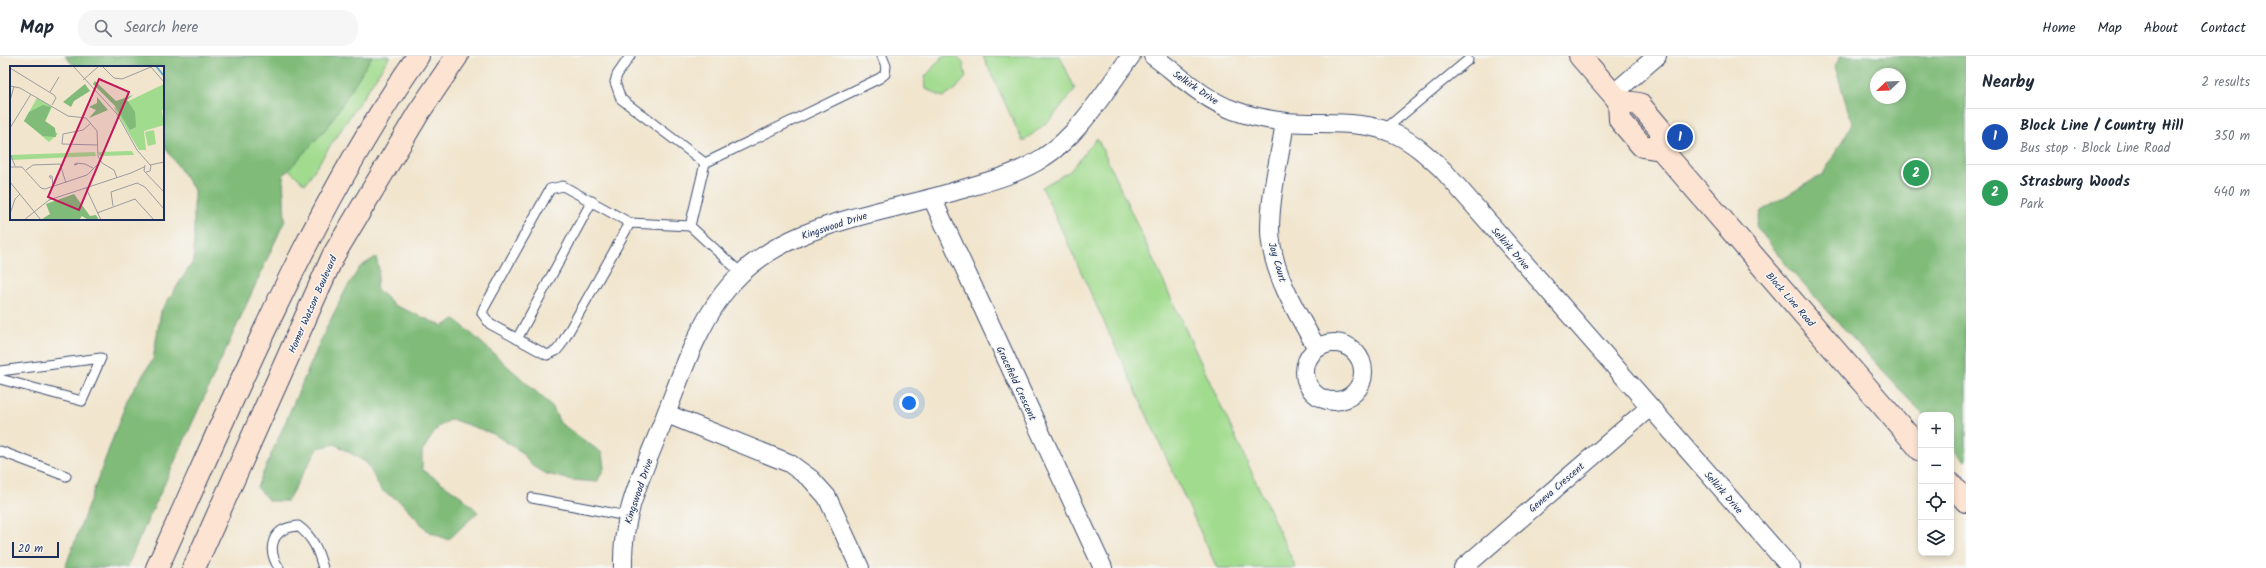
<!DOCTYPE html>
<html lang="en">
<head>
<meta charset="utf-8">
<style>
	:root { --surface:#fff; --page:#f6f6f7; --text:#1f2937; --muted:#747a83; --line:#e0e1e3; --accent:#0f766e }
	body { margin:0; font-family:Kalam,sans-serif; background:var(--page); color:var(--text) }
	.controls { position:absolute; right:12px; bottom:12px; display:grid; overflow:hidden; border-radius:8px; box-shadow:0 2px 6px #0003 }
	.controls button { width:36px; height:36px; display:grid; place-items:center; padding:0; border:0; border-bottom:1px solid var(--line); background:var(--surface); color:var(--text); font:20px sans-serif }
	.compass { position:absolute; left:1870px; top:12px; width:36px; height:36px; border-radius:50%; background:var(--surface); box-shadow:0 2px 6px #0003; rotate:247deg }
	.scale { position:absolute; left:12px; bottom:10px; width:47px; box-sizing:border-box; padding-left:4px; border:2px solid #1b2f5e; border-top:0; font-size:11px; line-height:14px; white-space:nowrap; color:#1b2f5e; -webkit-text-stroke:3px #f6f6f2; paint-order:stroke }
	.you { position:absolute; left:909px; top:347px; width:14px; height:14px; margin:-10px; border:3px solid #fff; border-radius:50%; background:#1a73e8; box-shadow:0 0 0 6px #1a73e833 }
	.badge { display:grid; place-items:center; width:26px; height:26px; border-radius:50%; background:var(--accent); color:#fff; font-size:13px; font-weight:700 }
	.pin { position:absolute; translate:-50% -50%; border:2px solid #fff; box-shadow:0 1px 4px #0006 }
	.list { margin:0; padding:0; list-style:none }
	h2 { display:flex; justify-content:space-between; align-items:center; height:52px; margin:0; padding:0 16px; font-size:17px }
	h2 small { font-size:13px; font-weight:400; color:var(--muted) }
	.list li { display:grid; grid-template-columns:26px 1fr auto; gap:12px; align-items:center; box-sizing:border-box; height:56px; padding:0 16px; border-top:1px solid var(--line) }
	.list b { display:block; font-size:15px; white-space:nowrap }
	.list p { margin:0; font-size:13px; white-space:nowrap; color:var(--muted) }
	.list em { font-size:13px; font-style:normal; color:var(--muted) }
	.icon { flex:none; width:22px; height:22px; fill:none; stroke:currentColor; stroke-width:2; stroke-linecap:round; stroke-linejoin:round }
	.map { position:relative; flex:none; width:1966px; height:512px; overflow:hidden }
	header { display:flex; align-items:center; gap:24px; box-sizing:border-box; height:56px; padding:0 20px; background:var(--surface); border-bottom:1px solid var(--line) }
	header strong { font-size:19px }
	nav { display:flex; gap:22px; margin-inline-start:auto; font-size:14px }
	.search { width:280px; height:36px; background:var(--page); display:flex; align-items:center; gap:10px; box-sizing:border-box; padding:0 14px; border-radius:16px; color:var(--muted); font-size:15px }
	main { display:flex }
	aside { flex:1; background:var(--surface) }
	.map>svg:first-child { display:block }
	.green { fill:#a1db8e; stroke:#5e8576 }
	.forest { fill:#80bb79; stroke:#4e756c; fill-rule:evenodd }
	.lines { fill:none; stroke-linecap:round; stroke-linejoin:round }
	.lane-casing { stroke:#3b4a6f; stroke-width:11 }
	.street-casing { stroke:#3b4a6f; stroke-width:20 }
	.secondary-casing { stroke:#3b4a6f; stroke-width:24 }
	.lane { stroke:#fff; stroke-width:9 }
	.street { stroke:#fff; stroke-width:18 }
	.secondary { stroke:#fde3d1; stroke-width:22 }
	.labels { text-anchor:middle; stroke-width:3; stroke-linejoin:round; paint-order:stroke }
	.street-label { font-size:10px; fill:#1b2f5e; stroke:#f6f6f2 }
	.inset-river { fill:none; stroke:#58add4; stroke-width:2 }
	.inset-road { fill:none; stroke:#9b9ca1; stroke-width:1 }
	.view { fill:#c2185b; fill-opacity:0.15; stroke:#c2185b; stroke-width:2 }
	.inset-edge { fill:none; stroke:#1b2f5e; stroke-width:2 }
</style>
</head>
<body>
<header>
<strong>Map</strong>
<div class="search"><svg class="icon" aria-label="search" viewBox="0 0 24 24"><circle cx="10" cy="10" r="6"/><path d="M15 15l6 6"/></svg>Search here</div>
<nav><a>Home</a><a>Map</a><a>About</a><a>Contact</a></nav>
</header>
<main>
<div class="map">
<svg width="1966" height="512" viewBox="0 0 1966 512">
	<rect width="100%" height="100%" fill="#f6f6f2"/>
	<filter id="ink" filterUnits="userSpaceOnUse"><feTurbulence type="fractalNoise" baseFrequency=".025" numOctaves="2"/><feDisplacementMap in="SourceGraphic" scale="8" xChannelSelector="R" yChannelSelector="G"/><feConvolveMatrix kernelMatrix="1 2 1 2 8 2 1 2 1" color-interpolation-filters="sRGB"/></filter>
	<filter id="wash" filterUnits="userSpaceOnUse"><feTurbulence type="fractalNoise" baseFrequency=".012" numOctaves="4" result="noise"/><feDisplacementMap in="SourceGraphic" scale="16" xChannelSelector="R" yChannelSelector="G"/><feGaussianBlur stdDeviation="0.9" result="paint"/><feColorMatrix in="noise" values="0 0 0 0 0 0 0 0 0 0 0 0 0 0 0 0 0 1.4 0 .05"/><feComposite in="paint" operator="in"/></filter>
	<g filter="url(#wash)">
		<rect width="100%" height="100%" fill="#f1e5cd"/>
		<g class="green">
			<path d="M 163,0 L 390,0 L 305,128 Z"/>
			<path d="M 943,0 L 957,0 L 963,6 L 966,21 L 954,35 L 943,41 L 926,33 L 925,21 Z"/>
			<path d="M 983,0 L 1060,0 L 1075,33 L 1052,62 L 1023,86 Z"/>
			<path d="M 1097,82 L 1296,512 L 1217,512 L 1042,131 L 1070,115 Z"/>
		</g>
		<g class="forest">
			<path d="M 65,0 L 372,0 L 329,69 L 283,120 L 285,164 L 126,512 L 65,512 L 127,344 L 153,303 L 161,255 L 194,204 L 194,134 L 163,88 L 163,11 L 75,11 Z"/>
			<path d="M 1841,0 L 1966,0 L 1966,406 L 1951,390 L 1951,359 L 1923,359 L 1792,216 L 1756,170 L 1761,155 L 1823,118 L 1852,68 L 1835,10 ZM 1876,18 L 1900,18 L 1900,42 L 1876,42 Z"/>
			<path d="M 376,201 L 379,214 L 376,232 L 394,249 L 443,270 L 455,263 L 552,350 L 560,367 L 602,397 L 604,412 L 597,426 L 571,424 L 547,418 L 532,410 L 520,395 L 494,378 L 451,363 L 438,371 L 422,395 L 422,413 L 462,441 L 478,456 L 448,484 L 428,475 L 401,446 L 381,434 L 367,407 L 335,388 L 318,392 L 287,445 L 269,445 L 257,431 L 324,277 L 346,233 L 360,211 Z"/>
		</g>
	</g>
	<g filter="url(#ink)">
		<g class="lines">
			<defs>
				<g id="lane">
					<path d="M 630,0 L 617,19 L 615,26 L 621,43 L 705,107"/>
					<path d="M 1384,74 L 1468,4"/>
					<path d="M 705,107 L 880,22 L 885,18 L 886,10 L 882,0"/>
					<path d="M 705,107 L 690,170 L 742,218"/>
					<path d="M 630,167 L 561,289 L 556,295 L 547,299 L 490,268 L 482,257 L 484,252 L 550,133 L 563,130 L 630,167 L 690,170"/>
					<path d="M 517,283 L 592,145"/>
					<path d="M 0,315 L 101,302 L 82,345 L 0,323"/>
					<path d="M 0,395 L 66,420"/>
					<path d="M 532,442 L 627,460"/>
					<path d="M 279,512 C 266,492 272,472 298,470 C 313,481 318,494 323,512"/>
				</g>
				<g id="street">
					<path d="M 1153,0 C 1178,18 1203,43 1233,54 C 1249,60 1270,64 1287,66 C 1321,69 1362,63 1395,78 C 1413,86 1428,100 1443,114 L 1791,512"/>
					<path d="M 1613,38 L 1657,0"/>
					<path d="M 1285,66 C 1280,101 1270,138 1270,174 C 1271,216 1297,257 1317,292"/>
					<path d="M 932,142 L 1103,512"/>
					<circle cx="1334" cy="316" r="29"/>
					<path d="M 667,358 L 789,407 L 811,423 L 827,441 L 860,512"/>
					<path d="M 623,512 C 621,454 646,411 666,358 C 682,317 696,274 723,238 C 774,168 873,160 949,137 C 981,127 1016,120 1044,101 C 1079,79 1106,33 1131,0"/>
					<path d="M 1463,512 L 1650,351"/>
				</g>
				<g id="secondary">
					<path d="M 1580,0 L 1619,45 L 1639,48 L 1661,74 L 1661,93 L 1921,394"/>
					<path d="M 1619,45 L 1620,64 L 1642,90 L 1661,93"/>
					<path d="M 1951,428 L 1966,445"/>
					<path d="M 157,512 C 236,338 308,158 418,0"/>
					<path d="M 194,512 L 333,200 L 419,56 L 457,0"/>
				</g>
			</defs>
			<use href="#lane" class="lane-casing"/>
			<use href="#street" class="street-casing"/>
			<use href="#secondary" class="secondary-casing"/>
			<use href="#lane" class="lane"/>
			<use href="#street" class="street"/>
			<use href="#secondary" class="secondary"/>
		</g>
	</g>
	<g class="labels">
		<g class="street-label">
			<text transform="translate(1196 31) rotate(34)" y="4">Selkirk Drive</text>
			<text transform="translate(834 169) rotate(-18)" y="4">Kingswood Drive</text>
			<text transform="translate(1511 192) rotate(49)" y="4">Selkirk Drive</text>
			<text transform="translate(1278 206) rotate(74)" y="4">Jay Court</text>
			<text transform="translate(1791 243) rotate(49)" y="4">Block Line Road</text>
			<text transform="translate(312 248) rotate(-66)" y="4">Homer Watson Boulevard</text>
			<text transform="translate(1017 327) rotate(65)" y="4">Gracefield Crescent</text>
			<text transform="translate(1556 431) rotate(-41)" y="4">Geneva Crescent</text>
			<text transform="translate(638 435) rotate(-71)" y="4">Kingswood Drive</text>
			<text transform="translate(1724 436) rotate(49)" y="4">Selkirk Drive</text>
		</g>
	</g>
	<g transform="translate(10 10)">
		<rect width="154" height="154" fill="#f1e5cd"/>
		<path d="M 154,18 L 154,41 L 152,45 L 154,59 L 134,65 L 136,84 L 129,84 L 104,42 ZM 27,32 L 42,41 L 35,56 L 48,68 L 39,76 L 14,55 ZM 144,64 L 146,78 L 138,80 L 135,66 ZM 122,85 L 124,89 L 90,90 L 88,86 ZM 85,86 L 86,90 L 0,94 L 0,89 Z" fill="#a1db8e"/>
		<path d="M 85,15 L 106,35 L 123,29 L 117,34 L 125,46 L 126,61 L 120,64 L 105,40 L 83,18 ZM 75,18 L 80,25 L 64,35 L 61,41 L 53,36 ZM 87,31 L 98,44 L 79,52 L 86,44 L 79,41 L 87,37 ZM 33,39 L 41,41 L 35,55 L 45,62 L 46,71 L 33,70 L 14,55 L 19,46 ZM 64,128 L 80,150 L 86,149 L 89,154 L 78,154 L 72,150 L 69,154 L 32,153 L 40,148 L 36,138 Z" fill="#80bb79"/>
		<path class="inset-river" d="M 146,0 L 154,10"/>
		<path class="inset-road" d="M 63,0 L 107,48 L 127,84 L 141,100 L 140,105 L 136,106M 92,0 L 104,12 L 112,13 L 141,1M 140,0 L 154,16M 0,2 L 44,29 L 46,32 L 42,39M 73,14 L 89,0M 0,20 L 10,22 L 58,50 L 76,52 L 87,65 L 88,90 L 92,97 L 104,104 L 107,112M 40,26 L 49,11M 0,35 L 4,20M 81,57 L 73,64 L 53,68 L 52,78 L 87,79M 0,62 L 21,28M 0,87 L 5,100M 68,98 L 64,99 L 66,97 L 75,98 L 83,102M 135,99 L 134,105 L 154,126M 140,99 L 154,96M 0,101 L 12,101 L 31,122 L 35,123 L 77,109 L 91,95M 16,104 L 23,99 L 50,98 L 56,117M 41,113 L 39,110 L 42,110 L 43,121M 0,116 L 31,154M 76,122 L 91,154M 103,140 L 101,126 L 127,117 L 135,121 L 154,143M 87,147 L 125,133 L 144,154M 0,148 L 5,133 L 10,128M 14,154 L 39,134 L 121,107 L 134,101"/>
		<path class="view" d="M 89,13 L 119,26 L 69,144 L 38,131 Z"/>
		<rect width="154" height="154" class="inset-edge"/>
	</g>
</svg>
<div class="controls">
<button>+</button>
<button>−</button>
<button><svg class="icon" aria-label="locate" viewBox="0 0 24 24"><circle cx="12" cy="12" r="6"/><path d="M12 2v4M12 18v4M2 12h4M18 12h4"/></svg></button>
<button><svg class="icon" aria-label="layers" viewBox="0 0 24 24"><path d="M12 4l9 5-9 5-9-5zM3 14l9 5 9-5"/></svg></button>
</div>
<svg class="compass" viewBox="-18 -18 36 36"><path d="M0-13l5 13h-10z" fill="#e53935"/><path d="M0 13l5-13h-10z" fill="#747a83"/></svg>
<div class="scale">20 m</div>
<div class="you"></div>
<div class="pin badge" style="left:1680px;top:81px;background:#1a4fb4">1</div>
<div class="pin badge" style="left:1916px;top:117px;background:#2e9e5b">2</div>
</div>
<aside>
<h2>Nearby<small>2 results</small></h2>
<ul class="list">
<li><span class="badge" style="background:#1a4fb4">1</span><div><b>Block Line / Country Hill</b><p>Bus stop · Block Line Road</p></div><em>350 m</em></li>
<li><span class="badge" style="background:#2e9e5b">2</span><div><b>Strasburg Woods</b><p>Park</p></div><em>440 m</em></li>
</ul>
</aside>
</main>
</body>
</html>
